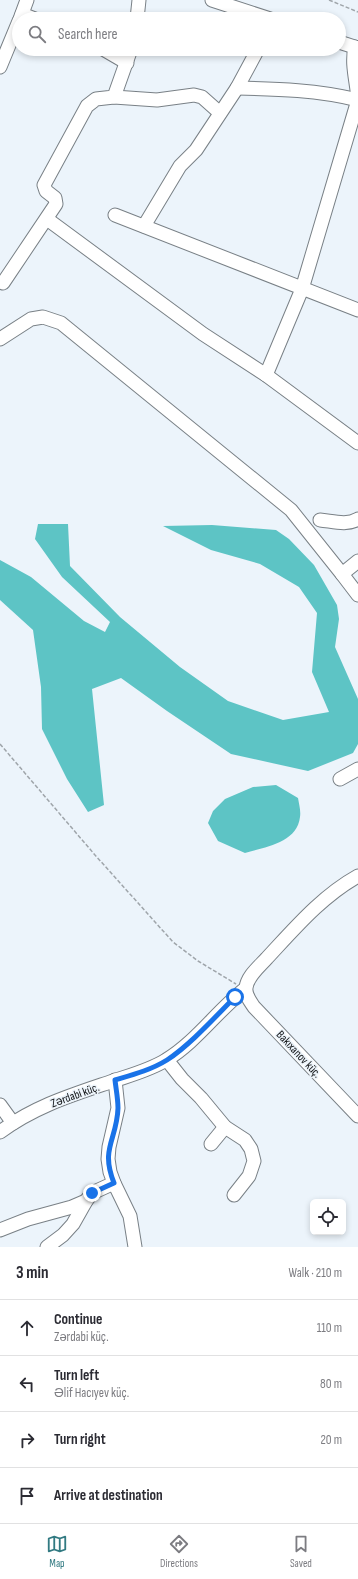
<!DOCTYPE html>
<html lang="en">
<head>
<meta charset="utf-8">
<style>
	:root { --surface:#fff; --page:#f2f2f3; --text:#2b2b33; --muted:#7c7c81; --line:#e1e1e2; --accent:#327a82 }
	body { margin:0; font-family:"Sofia Sans Condensed",sans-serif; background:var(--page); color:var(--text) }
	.controls { position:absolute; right:12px; bottom:12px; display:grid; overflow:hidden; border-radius:6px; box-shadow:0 2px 6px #0003 }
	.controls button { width:36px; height:36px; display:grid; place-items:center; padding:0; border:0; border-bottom:1px solid var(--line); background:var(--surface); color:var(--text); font:20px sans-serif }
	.stop { position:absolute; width:12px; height:12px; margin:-9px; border:3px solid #1a73e8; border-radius:50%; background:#fff }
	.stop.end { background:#1a73e8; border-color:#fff; box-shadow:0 1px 4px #0008 }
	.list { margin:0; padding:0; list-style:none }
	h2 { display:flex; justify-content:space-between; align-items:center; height:52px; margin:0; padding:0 16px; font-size:17px }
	h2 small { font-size:13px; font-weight:400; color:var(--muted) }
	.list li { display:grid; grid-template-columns:26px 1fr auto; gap:12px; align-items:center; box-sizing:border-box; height:56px; padding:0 16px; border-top:1px solid var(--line) }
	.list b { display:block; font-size:15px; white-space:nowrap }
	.list p { margin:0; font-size:13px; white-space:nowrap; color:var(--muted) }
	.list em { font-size:13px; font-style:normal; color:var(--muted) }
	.icon { flex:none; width:22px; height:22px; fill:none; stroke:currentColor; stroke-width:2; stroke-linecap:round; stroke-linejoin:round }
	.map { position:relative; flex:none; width:358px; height:1247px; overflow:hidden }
	.search { position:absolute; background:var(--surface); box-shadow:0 2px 6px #0003; left:12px; right:12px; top:12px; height:44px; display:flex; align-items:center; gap:10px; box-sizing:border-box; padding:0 14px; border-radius:22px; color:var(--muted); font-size:15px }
	.sheet { height:276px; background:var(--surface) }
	nav { display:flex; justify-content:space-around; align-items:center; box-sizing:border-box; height:56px; border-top:1px solid var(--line); background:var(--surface); font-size:11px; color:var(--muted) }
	nav a { display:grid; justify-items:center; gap:2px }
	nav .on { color:var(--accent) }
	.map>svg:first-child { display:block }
	.water { fill:#5dc4c5 }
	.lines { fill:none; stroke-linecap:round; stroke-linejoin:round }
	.minor-casing { stroke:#798086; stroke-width:15 }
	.path { stroke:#9fa5aa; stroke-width:1.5; stroke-dasharray:4 2; stroke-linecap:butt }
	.minor { stroke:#fff; stroke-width:13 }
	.route { stroke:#1a73e8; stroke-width:5 }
	.labels { text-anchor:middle; stroke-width:3; stroke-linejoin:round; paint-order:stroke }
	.street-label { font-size:12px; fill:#111315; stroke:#ecf4fb }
</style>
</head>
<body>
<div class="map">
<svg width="358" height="1247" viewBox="0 0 358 1247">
	<rect width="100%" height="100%" fill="#ecf4fb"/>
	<g class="water">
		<path d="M 38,524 L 68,524 L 70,566 L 120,617 L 180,667 L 228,701 L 283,720 L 329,712 L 312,672 L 317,613 L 299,587 L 260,564 L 211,550 L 163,526 L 212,525 L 276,530 L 289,539 L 314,565 L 337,605 L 339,619 L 335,647 L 358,699 L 358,744 L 353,753 L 308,771 L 231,754 L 167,711 L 121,678 L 92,689 L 104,805 L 88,812 L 67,779 L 42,729 L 41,687 L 33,630 L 0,600 L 0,560 L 31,577 L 84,621 L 105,632 L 110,622 L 62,577 L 35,539 Z"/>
		<path d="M 276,785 L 298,798 C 299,804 301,811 300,817 C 297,843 265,847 245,853 L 218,841 L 208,823 L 213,811 L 225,799 L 253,787 Z"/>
	</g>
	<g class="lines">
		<defs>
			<g id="minor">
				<path d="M 212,0 L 270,19"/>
				<path d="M 22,14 L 35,19"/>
				<path d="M 20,19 L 27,0"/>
				<path d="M 137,19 L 139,0"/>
				<path d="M 339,42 L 358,48"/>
				<path d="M 103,49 L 127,63"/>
				<path d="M 0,67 L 19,21"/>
				<path d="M 237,88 C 278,89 318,90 358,100"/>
				<path d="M 114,97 L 157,100 L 194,95 L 202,97 L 220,113"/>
				<path d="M 115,215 L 358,310"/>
				<path d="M 47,219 L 203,334 L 266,375 L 358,443"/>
				<path d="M 144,226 L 180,166 L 196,150 L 237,88 L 258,49"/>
				<path d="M 3,283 L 56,204 L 55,198 L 46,191 L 44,185 L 87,106 L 96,99 L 114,97 L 131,49"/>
				<path d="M 0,339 L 31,319 L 43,317 L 61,323 L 291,510 L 342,574"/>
				<path d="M 266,375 L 302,289 L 358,100 C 357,82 351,65 355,47"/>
				<path d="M 320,520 C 332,521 347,526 358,519"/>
				<path d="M 358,561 L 342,574 L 358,595"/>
				<path d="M 340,779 L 358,769"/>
				<path d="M 358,876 C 322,896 295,928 267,958 C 260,966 247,976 246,988 C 245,995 250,1001 254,1007 L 358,1116"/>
				<path d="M 167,1060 L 182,1079 L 201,1098 L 225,1127 L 245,1140 L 251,1149 L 254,1161 L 249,1176 L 234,1195"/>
				<path d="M 115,1080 L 118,1108 L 109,1147 L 108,1159 L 110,1172 L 114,1183 L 130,1216 L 135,1247"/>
				<path d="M 0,1105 L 13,1123"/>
				<path d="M 0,1132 C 35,1106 72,1095 113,1081 C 131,1075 150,1070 166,1060 C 195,1043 218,1010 245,989"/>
				<path d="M 211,1144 L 225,1127"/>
				<path d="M 0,1230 L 28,1219 L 72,1207 L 86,1201"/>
				<path d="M 47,1247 L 63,1235 L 73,1224 L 86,1201 L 92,1193 L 114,1183"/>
			</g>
		</defs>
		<use href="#minor" class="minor-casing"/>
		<g class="path">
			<path d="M 329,0 L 358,12"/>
			<path d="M 0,744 L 95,855 L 173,942 L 198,961 L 236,984"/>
		</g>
		<use href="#minor" class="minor"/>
	</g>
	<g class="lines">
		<path class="route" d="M 92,1193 L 114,1183 C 100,1148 117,1140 118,1108 C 118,1099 116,1089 115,1080 C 132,1075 151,1070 167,1060 C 190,1045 215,1017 235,997"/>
	</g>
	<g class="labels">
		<g class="street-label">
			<text transform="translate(299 1054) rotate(47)" y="4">Bakıxanov küç.</text>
			<text transform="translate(75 1095) rotate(-20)" y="4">Zərdabi küç.</text>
		</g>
	</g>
</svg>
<div class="controls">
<button><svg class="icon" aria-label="locate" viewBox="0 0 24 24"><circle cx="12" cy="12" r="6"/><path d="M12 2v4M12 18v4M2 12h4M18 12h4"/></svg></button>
</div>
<div class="stop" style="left:235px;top:997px"></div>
<div class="stop end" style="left:92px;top:1193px"></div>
<div class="search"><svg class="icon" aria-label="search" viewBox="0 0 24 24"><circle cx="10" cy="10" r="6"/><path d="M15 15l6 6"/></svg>Search here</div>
</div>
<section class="sheet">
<h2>3 min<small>Walk · 210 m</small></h2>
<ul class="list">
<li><svg class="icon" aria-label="ahead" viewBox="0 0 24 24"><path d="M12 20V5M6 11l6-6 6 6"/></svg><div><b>Continue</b><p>Zərdabi küç.</p></div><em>110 m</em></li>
<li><svg class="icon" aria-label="left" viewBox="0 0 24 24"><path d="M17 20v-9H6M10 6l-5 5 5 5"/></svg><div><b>Turn left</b><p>Əlif Hacıyev küç.</p></div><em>80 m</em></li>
<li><svg class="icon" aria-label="right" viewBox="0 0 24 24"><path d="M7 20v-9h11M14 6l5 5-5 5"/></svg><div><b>Turn right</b></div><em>20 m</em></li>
<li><svg class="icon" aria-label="arrive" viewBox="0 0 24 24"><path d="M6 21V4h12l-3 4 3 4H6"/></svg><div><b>Arrive at destination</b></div></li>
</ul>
</section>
<nav>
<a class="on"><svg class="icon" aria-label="map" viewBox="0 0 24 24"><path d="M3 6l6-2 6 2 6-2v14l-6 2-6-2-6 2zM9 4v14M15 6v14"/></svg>Map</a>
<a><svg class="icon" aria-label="directions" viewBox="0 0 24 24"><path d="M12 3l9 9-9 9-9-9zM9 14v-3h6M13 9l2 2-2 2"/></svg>Directions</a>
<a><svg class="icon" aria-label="saved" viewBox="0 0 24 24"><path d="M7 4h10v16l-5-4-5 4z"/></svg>Saved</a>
</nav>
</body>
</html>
